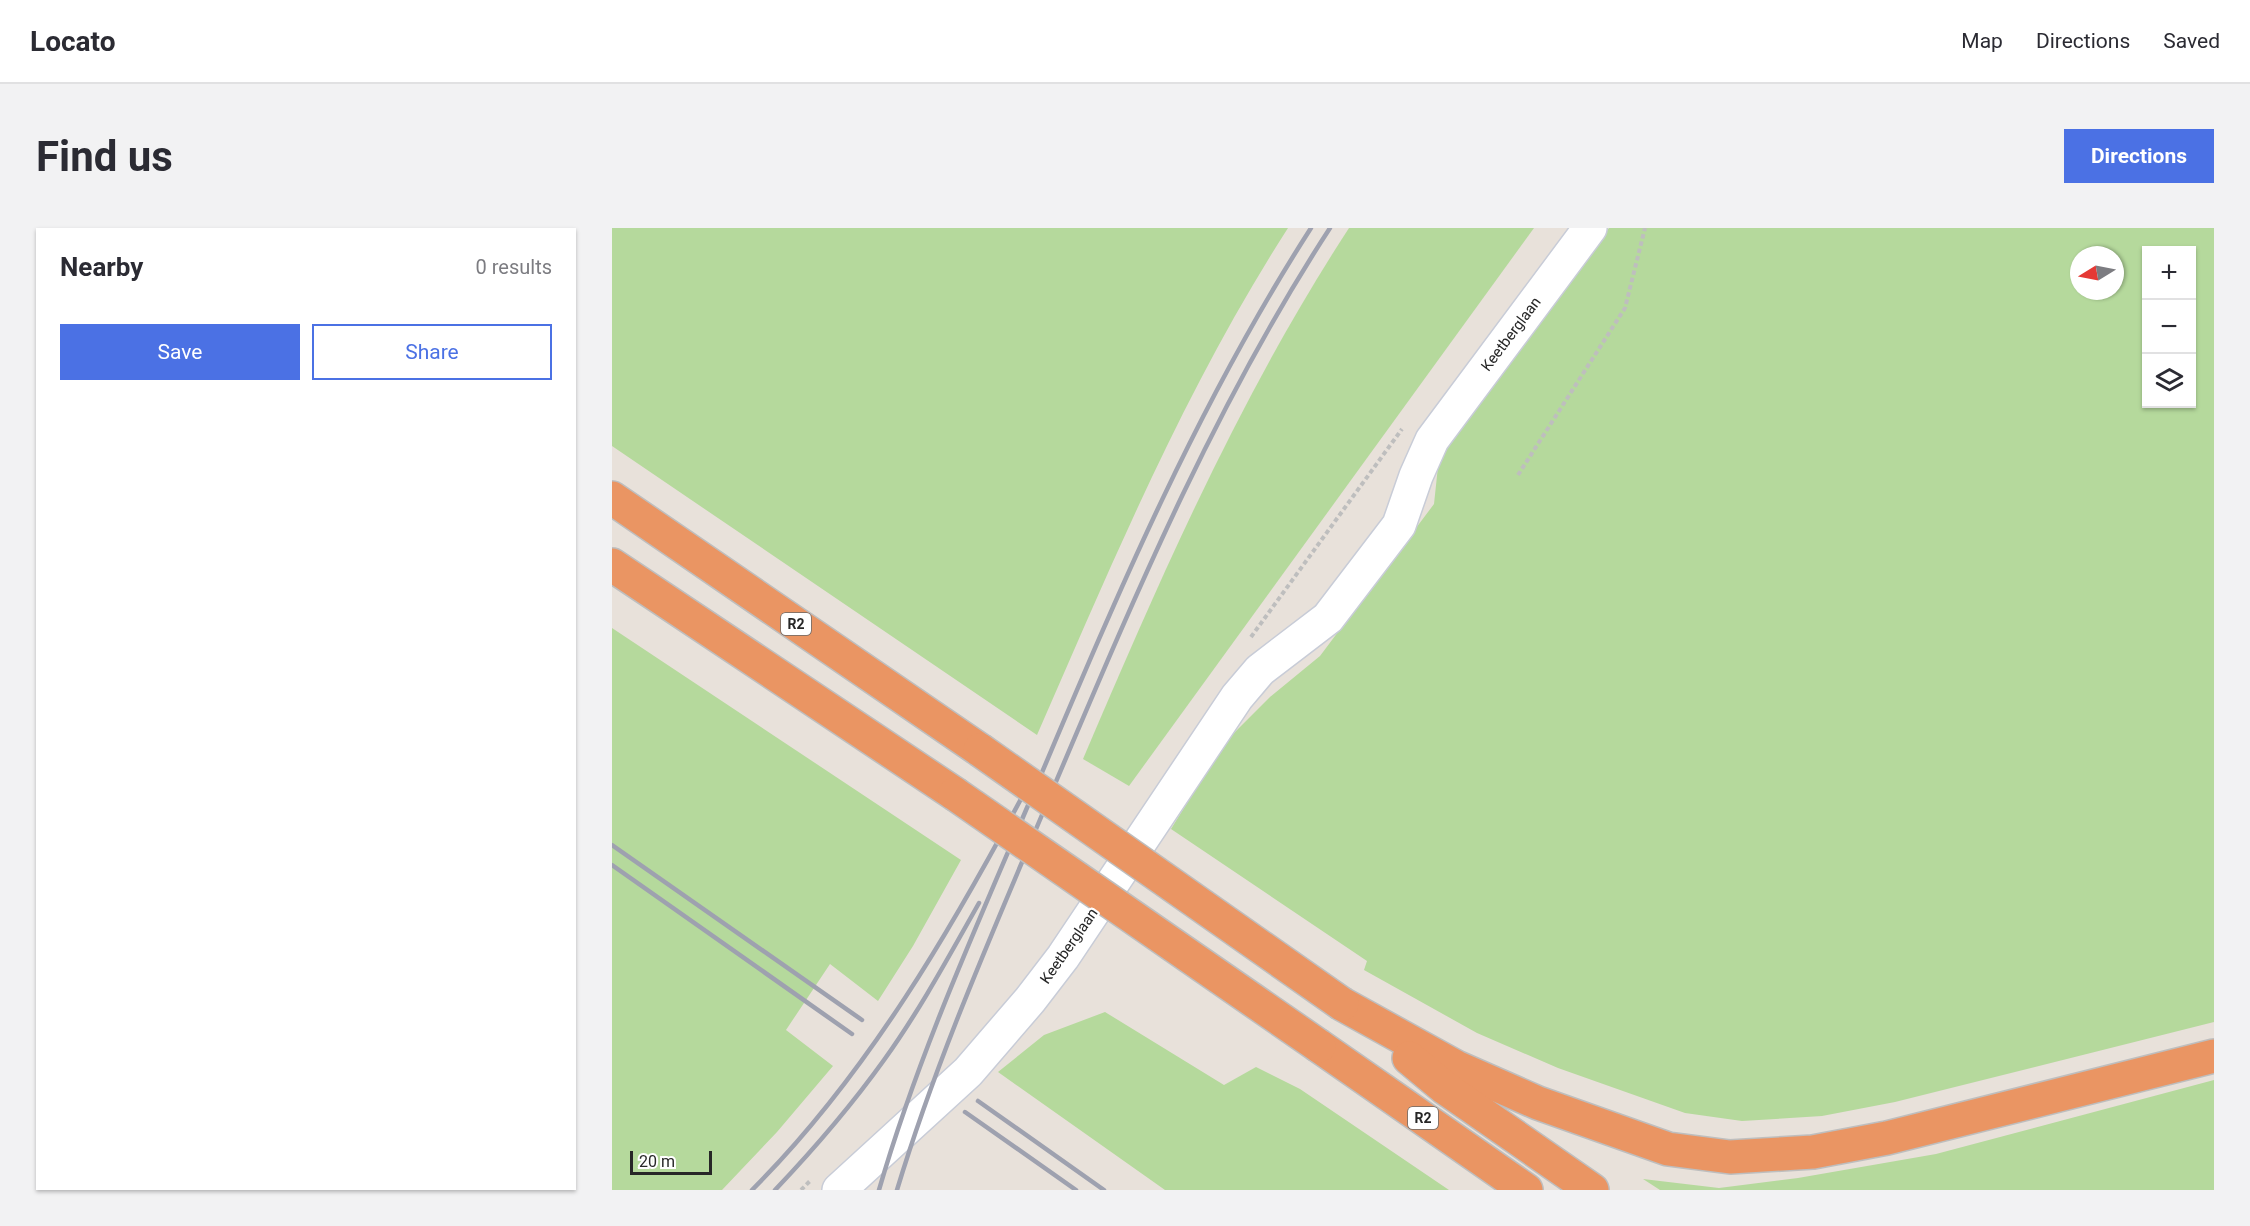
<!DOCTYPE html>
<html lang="en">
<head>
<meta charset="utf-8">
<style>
	:root { --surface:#fff; --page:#f2f2f3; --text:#2b2b33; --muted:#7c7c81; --line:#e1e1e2; --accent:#4b71e4 }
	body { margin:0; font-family:Roboto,sans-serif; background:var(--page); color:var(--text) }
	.controls { position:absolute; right:18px; top:18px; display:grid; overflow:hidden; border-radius:0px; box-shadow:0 2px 4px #0004 }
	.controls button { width:54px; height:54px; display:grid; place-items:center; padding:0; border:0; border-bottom:2px solid var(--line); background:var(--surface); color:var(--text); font:30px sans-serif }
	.compass { position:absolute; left:1458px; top:18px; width:54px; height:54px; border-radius:50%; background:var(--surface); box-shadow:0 2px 4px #0004; rotate:260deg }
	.scale { position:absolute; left:18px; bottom:15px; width:82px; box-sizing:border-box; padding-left:6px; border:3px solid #272727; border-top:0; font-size:16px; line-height:21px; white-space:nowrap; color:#272727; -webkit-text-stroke:4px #fff; paint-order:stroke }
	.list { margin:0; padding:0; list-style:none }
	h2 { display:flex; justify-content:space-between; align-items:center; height:78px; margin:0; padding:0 24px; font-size:26px }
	h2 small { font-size:20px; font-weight:400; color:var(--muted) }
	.actions { display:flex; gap:12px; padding:18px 24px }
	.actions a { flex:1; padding:14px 0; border:2px solid var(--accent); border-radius:0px; text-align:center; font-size:21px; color:var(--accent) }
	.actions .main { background:var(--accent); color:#fff }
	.icon { flex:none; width:33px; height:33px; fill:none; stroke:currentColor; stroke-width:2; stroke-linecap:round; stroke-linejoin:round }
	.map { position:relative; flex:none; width:1602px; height:962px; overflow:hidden; border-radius:0px }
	header { display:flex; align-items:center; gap:36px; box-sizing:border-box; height:84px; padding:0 30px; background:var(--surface); border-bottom:2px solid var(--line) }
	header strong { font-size:28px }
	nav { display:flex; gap:33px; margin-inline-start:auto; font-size:21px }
	.intro { display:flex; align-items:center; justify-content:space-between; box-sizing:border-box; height:144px; padding:0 36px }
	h1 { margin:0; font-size:42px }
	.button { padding:15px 27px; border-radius:0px; background:var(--accent); color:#fff; font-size:21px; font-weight:700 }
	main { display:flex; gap:36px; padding:0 36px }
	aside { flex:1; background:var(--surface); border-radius:0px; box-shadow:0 2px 4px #0004 }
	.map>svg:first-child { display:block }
	.green { fill:#b5d99c; fill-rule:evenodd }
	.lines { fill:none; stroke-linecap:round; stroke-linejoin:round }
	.secondary-casing { stroke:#c8ccd7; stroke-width:36 }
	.motorway-casing { stroke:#bebebe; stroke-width:36 }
	.path { stroke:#bebebe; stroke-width:4; stroke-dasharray:4.5 3; stroke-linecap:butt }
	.secondary { stroke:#fff; stroke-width:33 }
	.motorway { stroke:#ea9563; stroke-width:33 }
	.rail { stroke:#9ea1af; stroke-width:4.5 }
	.motorway-bridge-casing { stroke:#bebebe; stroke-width:36; stroke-linecap:butt }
	.motorway-bridge { stroke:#ea9563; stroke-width:33 }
	.labels { text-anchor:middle; stroke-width:4.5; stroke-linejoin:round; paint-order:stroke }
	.shield { fill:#fff; stroke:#686868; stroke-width:1.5 }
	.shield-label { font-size:14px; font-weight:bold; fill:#272727 }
	.street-label { font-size:15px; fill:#272727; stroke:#fff }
</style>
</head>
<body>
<header>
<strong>Locato</strong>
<nav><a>Map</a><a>Directions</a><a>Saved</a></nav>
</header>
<div class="intro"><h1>Find us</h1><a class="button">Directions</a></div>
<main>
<aside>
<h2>Nearby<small>0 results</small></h2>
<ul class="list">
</ul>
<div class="actions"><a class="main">Save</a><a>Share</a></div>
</aside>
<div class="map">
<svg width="1602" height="962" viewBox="0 0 1602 962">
	<rect width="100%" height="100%" fill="#e8e1da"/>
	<g class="green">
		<path d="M 0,0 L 676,0 C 573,160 501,333 425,507 L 0,218 Z"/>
		<path d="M 737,0 L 922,0 L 517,558 L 471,531 C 549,348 628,167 737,0 Z"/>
		<path d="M 997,0 L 1602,0 L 1602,794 L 1283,874 L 1210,888 L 1130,893 L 1073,885 L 946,840 L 865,805 L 752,742 L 755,733 L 559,601 L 612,515 L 658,469 L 708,428 L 822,276 L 827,229 ZM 1534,22 L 1580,22 L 1580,176 L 1534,176 ZM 1467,27 L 1503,27 L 1503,63 L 1467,63 Z"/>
		<path d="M 0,400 L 349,632 L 301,718 L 266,773 L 218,736 L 174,802 L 221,838 L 165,904 L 110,962 L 0,962 Z"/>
		<path d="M 493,784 L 612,857 L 644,839 L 688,861 L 837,962 L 553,962 L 386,844 L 432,807 Z"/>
		<path d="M 1602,852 L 1602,962 L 1048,962 L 1031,951 L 1107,960 L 1186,950 L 1324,926 Z"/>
	</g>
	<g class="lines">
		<defs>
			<path id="secondary" d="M 227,962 L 356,844 L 418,772 L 451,729 L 625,469 L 648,442 L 716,390 L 787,297 L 804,248 L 820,212 L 978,0"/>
			<g id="motorway">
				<path d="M 0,270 L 368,522"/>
				<path d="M 0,337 L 343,566"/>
				<path d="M 730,776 L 844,839 L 926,875 L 1056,921 L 1118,929 L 1201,924 L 1275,910 L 1602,828"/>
				<path d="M 707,818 L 914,962"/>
				<path d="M 797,830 L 833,860 L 980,962"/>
			</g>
		</defs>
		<use href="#secondary" class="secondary-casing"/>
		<use href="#motorway" class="motorway-casing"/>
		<g class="path">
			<path d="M 906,247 L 1013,80 L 1033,0"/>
			<path d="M 639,409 L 790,201"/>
			<path d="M 189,962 L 198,953"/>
		</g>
		<use href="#secondary" class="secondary"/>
		<use href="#motorway" class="motorway"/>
		<g class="rail">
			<path d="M 0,617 L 250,792"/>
			<path d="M 0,637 L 240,806"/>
			<path d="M 366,873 L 492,962"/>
			<path d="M 353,884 L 464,962"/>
			<path d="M 140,962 C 256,846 341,699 418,554"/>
			<path d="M 163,962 C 202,921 239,878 272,832 C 308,782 337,728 367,675"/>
			<path d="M 267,962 C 307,824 367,693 423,561 C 505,367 584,179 699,0"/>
			<path d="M 285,962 C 327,823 387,690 443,556 C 524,365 604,175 718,0"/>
		</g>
		<defs>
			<g id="motorway-bridge">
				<path d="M 368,522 L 730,776"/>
				<path d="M 343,566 L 707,818"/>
			</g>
		</defs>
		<use href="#motorway-bridge" class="motorway-bridge-casing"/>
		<use href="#motorway-bridge" class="motorway-bridge"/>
	</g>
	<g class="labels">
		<g class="shield">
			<rect x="169" y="385" width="30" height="22" rx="4.5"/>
			<rect x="796" y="879" width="30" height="22" rx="4.5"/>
		</g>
		<g class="shield-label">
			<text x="184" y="401">R2</text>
			<text x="811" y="895">R2</text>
		</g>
		<g class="street-label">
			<text transform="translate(899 106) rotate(-53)" y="5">Keetberglaan</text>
			<text transform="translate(457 718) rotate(-55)" y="5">Keetberglaan</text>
		</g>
	</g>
</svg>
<div class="controls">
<button>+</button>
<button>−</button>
<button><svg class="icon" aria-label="layers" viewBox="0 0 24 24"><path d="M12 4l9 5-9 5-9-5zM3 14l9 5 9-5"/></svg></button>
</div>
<svg class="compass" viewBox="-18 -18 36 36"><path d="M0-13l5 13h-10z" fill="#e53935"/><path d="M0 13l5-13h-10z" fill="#7c7c81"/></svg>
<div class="scale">20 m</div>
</div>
</main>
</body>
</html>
